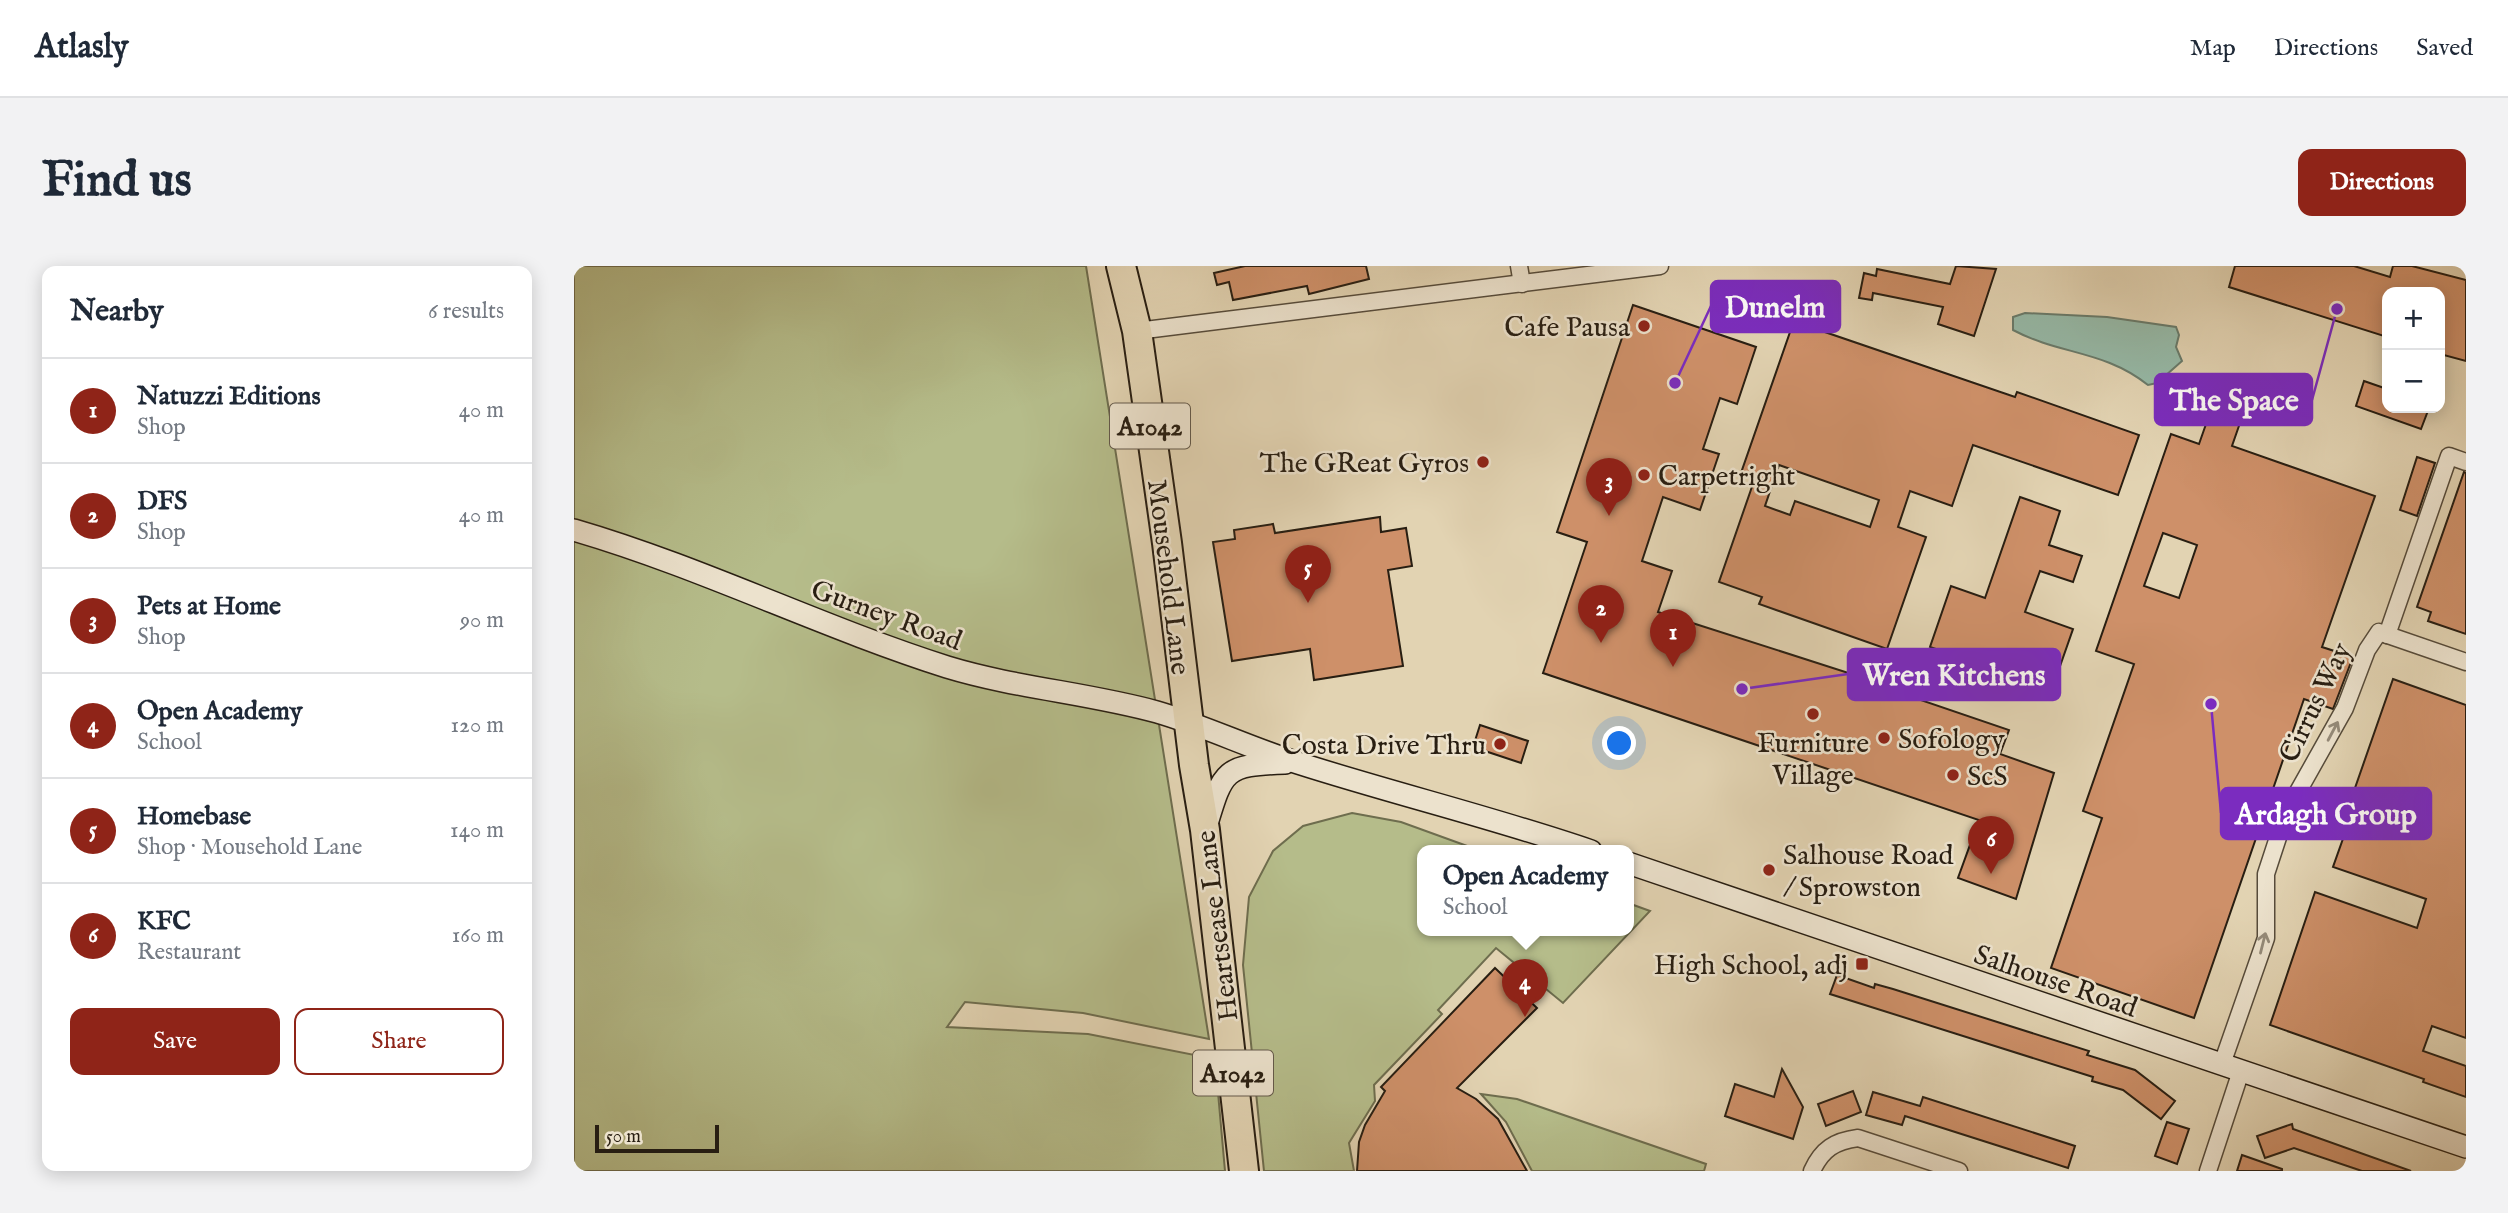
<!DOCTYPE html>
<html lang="en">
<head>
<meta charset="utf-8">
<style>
	:root { --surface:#fff; --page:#f2f2f3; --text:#1f2937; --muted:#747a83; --line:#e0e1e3; --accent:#8f2418 }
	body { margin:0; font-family:"IM FELL English",serif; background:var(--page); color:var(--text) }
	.controls { position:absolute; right:21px; top:21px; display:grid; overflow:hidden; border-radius:14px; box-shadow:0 4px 18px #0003 }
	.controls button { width:63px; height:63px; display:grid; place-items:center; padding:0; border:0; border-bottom:2px solid var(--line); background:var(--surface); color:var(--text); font:35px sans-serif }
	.scale { position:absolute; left:21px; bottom:18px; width:124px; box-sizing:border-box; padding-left:7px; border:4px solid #281e12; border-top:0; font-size:19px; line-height:24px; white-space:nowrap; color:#281e12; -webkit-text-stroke:5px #ece2cd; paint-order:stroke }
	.you { position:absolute; left:1046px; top:478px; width:24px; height:24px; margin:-18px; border:5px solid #fff; border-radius:50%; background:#1a73e8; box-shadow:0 0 0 10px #1a73e833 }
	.badge { display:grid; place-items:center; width:46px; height:46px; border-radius:50%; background:var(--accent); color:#fff; font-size:23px; font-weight:700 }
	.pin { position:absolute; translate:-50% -58px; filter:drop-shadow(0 2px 4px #0008) }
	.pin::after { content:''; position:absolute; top:37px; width:24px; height:21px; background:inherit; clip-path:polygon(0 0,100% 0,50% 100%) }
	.popup { position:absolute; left:843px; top:579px; width:217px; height:91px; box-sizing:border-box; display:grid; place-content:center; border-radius:14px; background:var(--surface); filter:drop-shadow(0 2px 5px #0005); font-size:23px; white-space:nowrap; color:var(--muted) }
	.popup b { font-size:26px; color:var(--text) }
	.popup::after { content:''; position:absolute; left:50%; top:100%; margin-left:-14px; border:14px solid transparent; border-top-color:var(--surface) }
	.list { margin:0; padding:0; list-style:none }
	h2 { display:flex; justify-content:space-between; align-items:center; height:91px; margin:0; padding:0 28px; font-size:30px }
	h2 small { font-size:23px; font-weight:400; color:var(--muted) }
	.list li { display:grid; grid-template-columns:46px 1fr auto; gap:21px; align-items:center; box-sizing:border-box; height:105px; padding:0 28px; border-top:2px solid var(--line) }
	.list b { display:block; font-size:26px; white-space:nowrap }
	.list p { margin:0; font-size:23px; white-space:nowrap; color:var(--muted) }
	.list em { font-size:23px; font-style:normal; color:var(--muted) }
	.actions { display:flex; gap:14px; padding:21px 28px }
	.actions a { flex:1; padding:16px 0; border:2px solid var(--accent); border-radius:14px; text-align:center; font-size:24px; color:var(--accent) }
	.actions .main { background:var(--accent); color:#fff }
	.map { position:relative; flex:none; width:1892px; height:905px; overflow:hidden; border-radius:14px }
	header { display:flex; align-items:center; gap:42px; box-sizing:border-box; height:98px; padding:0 35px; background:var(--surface); border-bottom:2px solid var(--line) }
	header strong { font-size:33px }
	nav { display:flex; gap:38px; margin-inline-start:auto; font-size:24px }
	.intro { display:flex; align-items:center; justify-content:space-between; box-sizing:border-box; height:168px; padding:0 42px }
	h1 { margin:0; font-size:49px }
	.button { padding:18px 32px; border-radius:14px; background:var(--accent); color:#fff; font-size:24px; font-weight:700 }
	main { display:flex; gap:42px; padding:0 42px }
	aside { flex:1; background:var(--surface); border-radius:14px; box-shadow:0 4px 18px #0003 }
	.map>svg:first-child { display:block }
	.green { fill:#b5bc8a; stroke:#6e6d4e; stroke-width:2 }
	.water { fill:#96b9a7; stroke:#6a7b6b; stroke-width:2 }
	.building { fill:#ce9069; stroke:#281e12; stroke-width:2; fill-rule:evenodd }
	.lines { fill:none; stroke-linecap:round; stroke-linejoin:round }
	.street-casing { stroke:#564b3a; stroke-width:19 }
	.secondary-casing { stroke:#281e12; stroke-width:24 }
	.highway-casing { stroke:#281e12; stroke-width:32 }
	.street { stroke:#ece2cd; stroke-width:16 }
	.secondary { stroke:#ece2cd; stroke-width:21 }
	.highway { stroke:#e2d3b2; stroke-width:28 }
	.oneway { stroke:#948a79 }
	.poi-dot { fill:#8f2418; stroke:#ece2cd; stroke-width:2.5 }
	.labels { text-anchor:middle; stroke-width:5; stroke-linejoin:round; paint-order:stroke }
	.shield { fill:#ece2cd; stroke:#63594a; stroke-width:2 }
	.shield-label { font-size:26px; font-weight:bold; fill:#281e12 }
	.poi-label { font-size:28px; fill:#281e12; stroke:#ece2cd; text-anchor:end }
	.street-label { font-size:28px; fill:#281e12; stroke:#ece2cd }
	.leader { fill:none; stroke:#7b2cbf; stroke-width:2.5 }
	.callout-dot { fill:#7b2cbf; stroke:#ece2cd; stroke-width:2.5 }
	.callout { fill:#7b2cbf; stroke:#7b2cbf; stroke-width:2.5 }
	.callout-label { font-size:30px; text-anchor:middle; font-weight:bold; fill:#fff }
</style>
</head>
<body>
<header>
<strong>Atlasly</strong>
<nav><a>Map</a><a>Directions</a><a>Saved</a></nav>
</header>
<div class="intro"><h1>Find us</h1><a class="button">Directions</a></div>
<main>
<aside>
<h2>Nearby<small>6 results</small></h2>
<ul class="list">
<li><span class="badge">1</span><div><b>Natuzzi Editions</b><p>Shop</p></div><em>40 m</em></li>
<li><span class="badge">2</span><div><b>DFS</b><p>Shop</p></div><em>40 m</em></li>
<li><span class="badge">3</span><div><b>Pets at Home</b><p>Shop</p></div><em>90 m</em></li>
<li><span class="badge">4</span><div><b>Open Academy</b><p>School</p></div><em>120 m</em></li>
<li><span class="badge">5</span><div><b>Homebase</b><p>Shop · Mousehold Lane</p></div><em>140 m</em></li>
<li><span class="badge">6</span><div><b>KFC</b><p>Restaurant</p></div><em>160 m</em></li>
</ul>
<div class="actions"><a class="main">Save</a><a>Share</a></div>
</aside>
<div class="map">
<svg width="1892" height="905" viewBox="0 0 1892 905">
	<rect width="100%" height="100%" fill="#e2d3b2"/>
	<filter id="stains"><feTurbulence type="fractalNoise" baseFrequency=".00286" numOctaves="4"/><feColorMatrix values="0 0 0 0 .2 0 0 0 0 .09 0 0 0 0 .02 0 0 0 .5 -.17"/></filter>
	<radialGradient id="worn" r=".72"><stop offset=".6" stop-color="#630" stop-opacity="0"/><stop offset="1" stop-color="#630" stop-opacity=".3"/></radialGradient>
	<g class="green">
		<path d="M 0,0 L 512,0 L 635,773 L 509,747 L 391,736 L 373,761 L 514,768 L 641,793 L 651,905 L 0,905 Z"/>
		<path d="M 778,547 L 827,556 L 907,585 L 848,585 L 848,665 L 1054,665 L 1054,637 L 1076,645 L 989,737 L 922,682 L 864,744 L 868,748 L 800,819 L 801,835 L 775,877 L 780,905 L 690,905 L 669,699 L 675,631 L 699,585 L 729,560 Z"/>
		<path d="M 907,828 L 943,833 L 1132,898 L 1130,905 L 958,905 L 932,856 Z"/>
	</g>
	<path class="water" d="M 1451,47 L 1533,51 L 1602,61 L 1605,69 L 1602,81 L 1608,95 L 1583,117 L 1574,119 C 1530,84 1486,89 1439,64 L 1439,51 Z"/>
	<g class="building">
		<path d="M 671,0 L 792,0 L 795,13 L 735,28 L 733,20 L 659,34 L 655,16 L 643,19 L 640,7 Z"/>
		<path d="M 1382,0 L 1422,3 L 1400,70 L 1364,58 L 1369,41 L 1299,27 L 1298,34 L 1285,32 L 1290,7 L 1302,10 L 1303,3 L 1376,18 Z"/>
		<path d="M 1661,0 L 1780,0 L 1816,11 L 1819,0 L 1838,0 L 1892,14 L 1892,95 L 1866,88 L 1866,26 L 1813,26 L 1813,71 L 1655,21 Z"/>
		<path d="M 1059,39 L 1182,81 L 1163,138 L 1146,132 L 1129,183 L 1145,188 L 1126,244 L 1089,231 L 1068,295 L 1098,305 L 1084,346 L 1287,411 L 1288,414 L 1435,464 L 1426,488 L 1480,507 L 1442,633 L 1384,612 L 1405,554 L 969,407 L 1013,276 L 983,266 Z"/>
		<path d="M 1223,46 L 1251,56 L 1248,65 L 1441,131 L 1443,126 L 1565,169 L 1544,229 L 1399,179 L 1378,240 L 1336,225 L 1324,261 L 1352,271 L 1313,383 L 1185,338 L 1188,331 L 1145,316 L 1181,212 L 1167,207 ZM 1205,199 L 1305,234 L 1296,261 L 1221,235 L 1216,249 L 1191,240 Z"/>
		<path d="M 1790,115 L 1813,123 L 1813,142 L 1855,142 L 1847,163 L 1782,140 Z"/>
		<path d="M 1644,124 L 1674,134 L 1658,180 L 1801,230 L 1748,381 L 1779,391 L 1759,443 L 1730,433 L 1620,752 L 1477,702 L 1528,552 L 1509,545 L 1560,398 L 1522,385 L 1597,168 L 1625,178 ZM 1589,267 L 1623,279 L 1605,332 L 1570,320 Z"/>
		<path d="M 1843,191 L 1861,197 L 1843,250 L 1826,244 Z"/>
		<path d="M 1890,206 L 1892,207 L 1892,368 L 1854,355 L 1857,346 L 1843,341 Z"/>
		<path d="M 1446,231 L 1486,245 L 1475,279 L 1508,290 L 1499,316 L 1466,305 L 1451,346 L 1499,363 L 1478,423 L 1356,381 L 1377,320 L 1411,332 Z"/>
		<path d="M 806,251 L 807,266 L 832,262 L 838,300 L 814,304 L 829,400 L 740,414 L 736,383 L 658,395 L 639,276 L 661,273 L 660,264 L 699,258 L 701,267 Z"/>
		<path d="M 1819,413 L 1892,439 L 1892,772 L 1858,760 L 1849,785 L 1892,800 L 1892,831 L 1849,816 L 1850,813 L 1696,759 L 1741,626 L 1843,662 L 1852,633 L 1759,601 L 1771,567 L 1766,565 Z"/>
		<path d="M 906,459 L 954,475 L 947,497 L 899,481 Z"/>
		<path d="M 921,702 L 963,742 L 883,822 L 902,833 L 924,853 L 953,905 L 783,905 L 785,876 L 791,859 L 811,825 L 807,821 Z"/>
		<path d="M 1263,709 L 1300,722 L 1301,718 L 1319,723 L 1515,785 L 1513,789 L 1561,804 L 1601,835 L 1587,853 L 1549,824 L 1518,815 L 1519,811 L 1256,728 Z"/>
		<path d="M 1208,803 L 1229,841 L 1219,873 L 1151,850 L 1161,818 L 1200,831 Z"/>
		<path d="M 1279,825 L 1287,846 L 1252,860 L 1244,838 Z"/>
		<path d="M 1299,826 L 1346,840 L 1349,831 L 1501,880 L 1494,902 L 1331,850 L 1328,859 L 1292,849 Z"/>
		<path d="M 1593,856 L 1615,863 L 1603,898 L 1581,890 Z"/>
		<path d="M 1718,858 L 1719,863 L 1837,905 L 1788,905 L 1720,882 L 1691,892 L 1683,870 Z"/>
		<path d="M 1668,889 L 1708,903 L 1708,905 L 1663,905 Z"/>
	</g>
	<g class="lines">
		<defs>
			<g id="street">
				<path d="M 945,0 L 948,18"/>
				<path d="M 563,65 L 1086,0"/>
				<path d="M 1813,369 L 1875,190 L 1892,196"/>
				<path d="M 1648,798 L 1692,672 L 1692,608 L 1712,547 L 1771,442 L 1793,384 L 1805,366 L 1892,396"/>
				<path d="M 1238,905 C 1248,883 1261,875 1284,872 L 1385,905"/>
				<path d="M 1634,905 L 1667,805"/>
			</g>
			<g id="secondary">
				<path d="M 0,264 C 127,301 247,361 373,401 C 442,422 514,427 583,446 C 631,460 676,482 724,497 C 821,528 921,552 1017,585"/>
				<path d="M 632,561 C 649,504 650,499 711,497"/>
				<path d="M 1054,597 L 1892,881"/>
			</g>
			<path id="highway" d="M 547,0 L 563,65 L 593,277 L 620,499 L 631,564 L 670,905"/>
		</defs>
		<use href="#street" class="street-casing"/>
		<use href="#secondary" class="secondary-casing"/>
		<use href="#highway" class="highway-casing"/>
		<use href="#street" class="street"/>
		<use href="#secondary" class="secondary"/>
		<use href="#highway" class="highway"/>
	</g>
	<defs><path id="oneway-shaft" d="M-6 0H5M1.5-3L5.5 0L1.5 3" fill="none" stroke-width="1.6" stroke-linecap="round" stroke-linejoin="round" transform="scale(1.75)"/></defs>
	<g class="oneway">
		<use href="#oneway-shaft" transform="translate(1759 465) rotate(-62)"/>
		<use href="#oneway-shaft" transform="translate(1689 677) rotate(-76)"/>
	</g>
	<g class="poi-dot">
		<circle cx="1070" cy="60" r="7"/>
		<circle cx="909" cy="196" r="7"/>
		<circle cx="1070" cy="209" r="7"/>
		<circle cx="1239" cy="448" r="7"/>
		<circle cx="1310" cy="472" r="7"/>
		<circle cx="926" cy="478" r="7"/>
		<circle cx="1379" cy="509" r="7"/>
		<circle cx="1195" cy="604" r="7"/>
		<rect x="1281" y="691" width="14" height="14" rx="3.5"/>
	</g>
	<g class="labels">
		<g class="shield">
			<rect x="536" y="137.5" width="80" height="45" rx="5"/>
			<rect x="619" y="784.5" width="80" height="45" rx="5"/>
		</g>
		<g class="shield-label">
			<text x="576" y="169">A1042</text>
			<text x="659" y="816">A1042</text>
		</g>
		<g class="poi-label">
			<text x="1056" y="70">Cafe Pausa</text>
			<text x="895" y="206">The GReat Gyros</text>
			<text x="1084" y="219" text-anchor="start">Carpetright</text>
			<text x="1324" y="482" text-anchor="start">Sofology</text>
			<text x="1239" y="486" text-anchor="middle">Furniture<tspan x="1239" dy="32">Village</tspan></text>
			<text x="912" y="488">Costa Drive Thru</text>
			<text x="1393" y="519" text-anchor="start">ScS</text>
			<text x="1209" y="598" text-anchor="start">Salhouse Road<tspan x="1209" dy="32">/ Sprowston</tspan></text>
			<text x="1274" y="708">High School, adj</text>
		</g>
		<g class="street-label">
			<text transform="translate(596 311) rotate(83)" y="10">Mousehold Lane</text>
			<text transform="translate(313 348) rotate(20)" y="10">Gurney Road</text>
			<text transform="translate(1740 436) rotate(-64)" y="10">Cirrus Way</text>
			<text transform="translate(642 660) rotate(-97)" y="10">Heartsease Lane</text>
			<text transform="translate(1482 714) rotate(19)" y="10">Salhouse Road</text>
		</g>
	</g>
	<path class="leader" d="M1101 117L1137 40M1763 43L1738 134M1168 423L1274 408M1637 438L1647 547"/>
	<g class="callout-dot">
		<circle cx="1101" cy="117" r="7"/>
		<circle cx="1763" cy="43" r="7"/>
		<circle cx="1168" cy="423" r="7"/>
		<circle cx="1637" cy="438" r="7"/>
	</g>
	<g class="callout">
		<rect x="1137" y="15" width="129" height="51" rx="7"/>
		<rect x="1581" y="108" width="157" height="51" rx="7"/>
		<rect x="1274" y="383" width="212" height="51" rx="7"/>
		<rect x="1647" y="522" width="210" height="51" rx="7"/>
	</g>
	<g class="callout-label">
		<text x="1201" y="51">Dunelm</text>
		<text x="1660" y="144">The Space</text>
		<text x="1380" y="419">Wren Kitchens</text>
		<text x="1752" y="558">Ardagh Group</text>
	</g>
	<rect width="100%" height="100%" filter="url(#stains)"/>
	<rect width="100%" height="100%" fill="url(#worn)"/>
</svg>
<div class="controls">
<button>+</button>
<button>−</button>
</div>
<div class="scale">50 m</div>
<div class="you"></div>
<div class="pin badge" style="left:1099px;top:401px">1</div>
<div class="pin badge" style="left:1027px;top:377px">2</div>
<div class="pin badge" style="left:1035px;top:250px">3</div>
<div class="pin badge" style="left:951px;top:751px">4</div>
<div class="popup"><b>Open Academy</b>School</div>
<div class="pin badge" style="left:734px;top:337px">5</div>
<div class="pin badge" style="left:1417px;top:608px">6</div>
</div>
</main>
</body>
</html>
